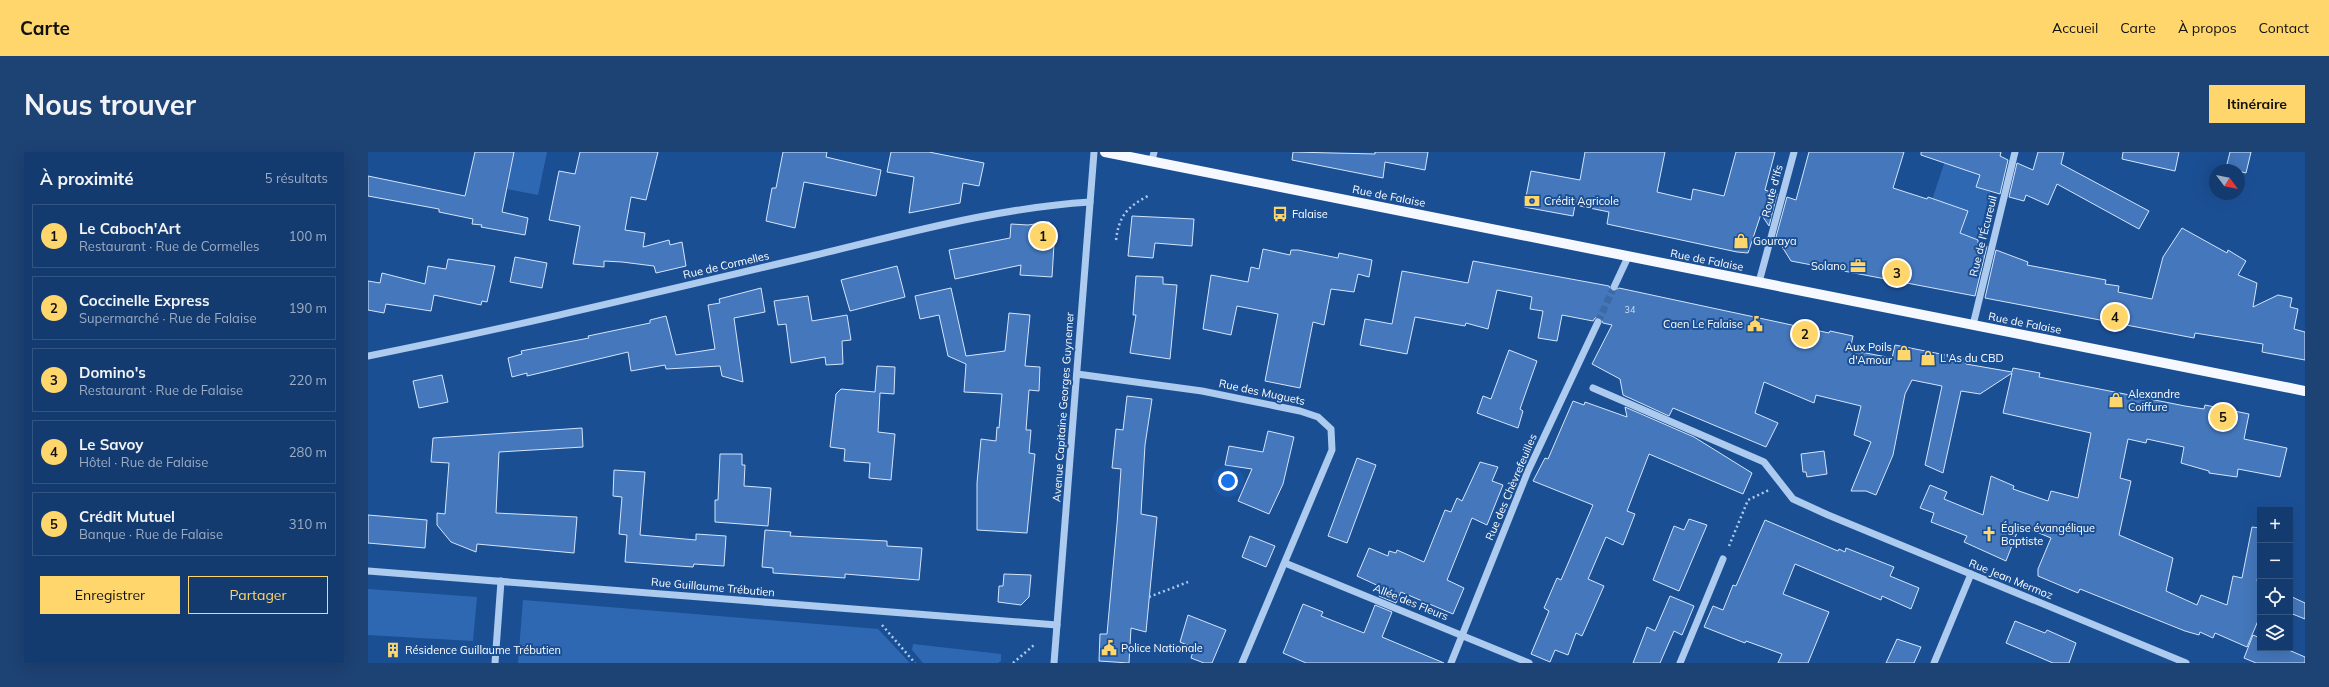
<!DOCTYPE html>
<html lang="fr">
<head>
<meta charset="utf-8">
<style>
	:root { --surface:#143b6f; --page:#1d4274; --text:#f1f3f6; --muted:#9dadc3; --line:#335582; --accent:#ffd66b }
	body { margin:0; font-family:Mulish,sans-serif; background:var(--page); color:var(--text) }
	.controls { position:absolute; right:12px; bottom:12px; display:grid; overflow:hidden; border-radius:0px; box-shadow:0 4px 16px #0002 }
	.controls button { width:36px; height:36px; display:grid; place-items:center; padding:0; border:0; border-bottom:1px solid var(--line); background:var(--surface); color:var(--text); font:20px sans-serif }
	.compass { position:absolute; left:1841px; top:12px; width:36px; height:36px; border-radius:50%; background:var(--surface); box-shadow:0 4px 16px #0002; rotate:122deg }
	.you { position:absolute; left:860px; top:329px; width:14px; height:14px; margin:-10px; border:3px solid #fff; border-radius:50%; background:#1a73e8; box-shadow:0 0 0 6px #1a73e833 }
	.badge { display:grid; place-items:center; width:26px; height:26px; border-radius:50%; background:var(--accent); color:#111; font-size:13px; font-weight:700 }
	.pin { position:absolute; translate:-50% -50%; border:2px solid #fff; box-shadow:0 1px 4px #0006 }
	.list { margin:0; padding:0; list-style:none }
	h2 { display:flex; justify-content:space-between; align-items:center; height:52px; margin:0; padding:0 16px; font-size:17px }
	h2 small { font-size:13px; font-weight:400; color:var(--muted) }
	.list li { display:grid; grid-template-columns:26px 1fr auto; gap:12px; align-items:center; box-sizing:border-box; height:64px; margin:0 8px 8px; padding:0 8px; border:1px solid var(--line); border-radius:0px }
	.list b { display:block; font-size:15px; white-space:nowrap }
	.list p { margin:0; font-size:13px; white-space:nowrap; color:var(--muted) }
	.list em { font-size:13px; font-style:normal; color:var(--muted) }
	.actions { display:flex; gap:8px; padding:12px 16px }
	.actions a { flex:1; padding:9px 0; border:1px solid var(--accent); border-radius:0px; text-align:center; font-size:14px; color:var(--accent) }
	.actions .main { background:var(--accent); color:#111 }
	.icon { flex:none; width:22px; height:22px; fill:none; stroke:currentColor; stroke-width:2; stroke-linecap:round; stroke-linejoin:round }
	.map { position:relative; flex:none; width:1937px; height:511px; overflow:hidden; border-radius:0px }
	header { display:flex; align-items:center; gap:24px; box-sizing:border-box; height:56px; padding:0 20px; background:var(--accent); color:#111 }
	header strong { font-size:19px }
	nav { display:flex; gap:22px; margin-inline-start:auto; font-size:14px }
	.intro { display:flex; align-items:center; justify-content:space-between; box-sizing:border-box; height:96px; padding:0 24px }
	h1 { margin:0; font-size:28px }
	.button { padding:10px 18px; border-radius:0px; background:var(--accent); color:#111; font-size:14px; font-weight:700 }
	main { display:flex; gap:24px; padding:0 24px }
	aside { flex:1; background:var(--surface); border-radius:0px; box-shadow:0 4px 16px #0002 }
	.map>svg:first-child { display:block }
	.green { fill:#2f68b2 }
	.building { fill:#47b; stroke:#d4e5fb }
	.lines { fill:none; stroke-linecap:round; stroke-linejoin:round }
	.minor-tunnel { stroke:#3d69a4; stroke-width:7; stroke-dasharray:7 3.5; stroke-linecap:butt }
	.path { stroke:#adcaef; stroke-width:2.5; stroke-dasharray:2 3; stroke-linecap:butt }
	.minor { stroke:#adcaef; stroke-width:7 }
	.major { stroke:#f5f9ff; stroke-width:10 }
	.labels { text-anchor:middle; stroke-width:4; stroke-linejoin:round; paint-order:stroke }
	.number-label { font-size:9px; fill:#d0ddee }
	.street-label { font-size:11px; fill:#fff; stroke:#1b4f94 }
	.poi-label { font-size:11px; fill:#fff; stroke:#1b4f94; text-anchor:start }
</style>
</head>
<body>
<header>
<strong>Carte</strong>
<nav><a>Accueil</a><a>Carte</a><a>À propos</a><a>Contact</a></nav>
</header>
<div class="intro"><h1>Nous trouver</h1><a class="button">Itinéraire</a></div>
<main>
<aside>
<h2>À proximité<small>5 résultats</small></h2>
<ul class="list">
<li><span class="badge">1</span><div><b>Le Caboch'Art</b><p>Restaurant · Rue de Cormelles</p></div><em>100 m</em></li>
<li><span class="badge">2</span><div><b>Coccinelle Express</b><p>Supermarché · Rue de Falaise</p></div><em>190 m</em></li>
<li><span class="badge">3</span><div><b>Domino's</b><p>Restaurant · Rue de Falaise</p></div><em>220 m</em></li>
<li><span class="badge">4</span><div><b>Le Savoy</b><p>Hôtel · Rue de Falaise</p></div><em>280 m</em></li>
<li><span class="badge">5</span><div><b>Crédit Mutuel</b><p>Banque · Rue de Falaise</p></div><em>310 m</em></li>
</ul>
<div class="actions"><a class="main">Enregistrer</a><a>Partager</a></div>
</aside>
<div class="map">
<svg width="1937" height="511" viewBox="0 0 1937 511">
	<rect width="100%" height="100%" fill="#1b4f94"/>
	<g class="green">
		<path d="M 146,0 L 179,0 L 170,43 L 139,37 Z"/>
		<path d="M 1580,0 L 1606,21 L 1612,23 L 1608,35 L 1622,40 L 1610,88 L 1592,81 L 1564,48 Z"/>
		<path d="M 0,437 L 109,445 L 105,489 L 0,483 Z"/>
		<path d="M 155,448 L 510,477 L 542,511 L 150,511 Z"/>
		<path d="M 545,492 L 633,502 L 633,509 L 630,511 L 555,511 L 544,498 Z"/>
	</g>
	<g class="building">
		<path d="M 107,0 L 146,0 L 134,60 L 160,66 L 157,83 L 113,75 L 114,73 L 104,72 L 105,67 L 71,60 L 71,57 L 0,44 L 0,24 L 97,44 Z"/>
		<path d="M 212,0 L 290,0 L 278,48 L 263,45 L 257,78 L 277,81 L 275,95 L 301,88 L 302,93 L 314,90 L 318,114 L 288,121 L 286,114 L 254,110 L 236,109 L 236,115 L 205,112 L 212,74 L 181,68 L 191,19 L 207,22 Z"/>
		<path d="M 415,0 L 459,0 L 458,5 L 513,18 L 508,44 L 436,30 L 427,76 L 398,69 L 404,36 L 408,36 Z"/>
		<path d="M 523,0 L 561,0 L 616,11 L 611,34 L 595,31 L 592,51 L 541,61 L 546,25 L 519,20 Z"/>
		<path d="M 925,0 L 1007,2 L 1007,0 L 1060,0 L 1057,18 L 1017,10 L 1015,26 L 924,8 Z"/>
		<path d="M 1217,0 L 1297,0 L 1289,40 L 1323,48 L 1325,37 L 1356,44 L 1368,0 L 1407,0 L 1397,38 L 1409,42 L 1401,74 L 1393,62 L 1380,101 L 1369,100 L 1239,72 L 1241,60 L 1207,53 L 1205,64 L 1156,55 L 1163,19 L 1212,28 Z"/>
		<path d="M 1441,0 L 1536,0 L 1525,36 L 1559,47 L 1560,45 L 1600,59 L 1592,81 L 1610,88 L 1610,91 L 1619,94 L 1607,144 L 1423,109 L 1408,85 L 1419,45 L 1428,48 Z"/>
		<path d="M 1553,0 L 1633,0 L 1632,4 L 1640,8 L 1632,42 L 1608,35 L 1612,23 L 1553,3 Z"/>
		<path d="M 1670,0 L 1696,0 L 1693,12 L 1781,59 L 1771,77 L 1689,32 L 1680,53 L 1658,43 L 1656,49 L 1641,45 L 1649,11 L 1665,18 Z"/>
		<path d="M 1755,0 L 1811,0 L 1807,19 L 1754,7 Z"/>
		<path d="M 1862,0 L 1883,0 L 1878,21 L 1858,16 Z"/>
		<path d="M 764,64 L 826,67 L 824,94 L 787,91 L 785,106 L 760,104 Z"/>
		<path d="M 681,70 L 687,76 L 684,125 L 652,123 L 653,113 L 587,127 L 581,98 L 642,86 L 643,72 L 660,73 Z"/>
		<path d="M 1814,76 L 1859,101 L 1860,98 L 1878,109 L 1870,123 L 1889,131 L 1885,155 L 1910,143 L 1924,146 L 1922,155 L 1930,157 L 1926,177 L 1937,180 L 1937,208 L 1894,200 L 1895,192 L 1827,181 L 1826,186 L 1617,146 L 1628,98 L 1660,110 L 1659,113 L 1738,128 L 1737,132 L 1751,134 L 1750,140 L 1784,147 L 1795,105 Z"/>
		<path d="M 895,97 L 922,103 L 923,98 L 930,98 L 970,106 L 971,101 L 1004,108 L 1001,125 L 990,122 L 986,140 L 963,137 L 956,173 L 945,170 L 932,236 L 897,229 L 910,162 L 869,154 L 863,183 L 835,177 L 843,123 L 880,130 L 883,115 L 891,117 Z"/>
		<path d="M 147,105 L 179,111 L 174,136 L 142,130 Z"/>
		<path d="M 80,107 L 127,114 L 119,150 L 114,149 L 113,153 L 66,143 L 63,159 L 18,152 L 16,161 L 0,158 L 0,129 L 12,131 L 14,121 L 57,132 L 60,114 L 78,117 Z"/>
		<path d="M 1105,109 L 1241,134 L 1244,140 L 1251,136 L 1461,181 L 1462,179 L 1485,184 L 1482,198 L 1524,206 L 1527,193 L 1598,207 L 1598,212 L 1644,220 L 1645,216 L 1672,221 L 1671,225 L 1817,254 L 1836,257 L 1837,253 L 1881,262 L 1876,287 L 1919,296 L 1912,325 L 1870,317 L 1869,325 L 1841,321 L 1841,319 L 1813,311 L 1816,295 L 1779,287 L 1778,291 L 1760,287 L 1752,326 L 1763,329 L 1751,383 L 1805,406 L 1798,439 L 1829,453 L 1833,443 L 1859,453 L 1865,424 L 1874,426 L 1884,375 L 1892,376 L 1892,416 L 1889,429 L 1892,432 L 1892,464 L 1879,495 L 1847,481 L 1845,486 L 1832,480 L 1831,483 L 1817,479 L 1712,437 L 1710,441 L 1670,424 L 1670,417 L 1683,386 L 1652,373 L 1638,409 L 1596,390 L 1599,384 L 1563,370 L 1566,361 L 1552,356 L 1562,333 L 1579,340 L 1576,347 L 1615,363 L 1623,324 L 1646,334 L 1645,337 L 1680,349 L 1683,339 L 1710,346 L 1723,281 L 1635,261 L 1644,221 L 1612,242 L 1593,239 L 1575,321 L 1557,313 L 1574,234 L 1544,228 L 1537,242 L 1525,303 L 1508,343 L 1498,339 L 1483,339 L 1503,290 L 1486,283 L 1493,254 L 1448,243 L 1446,251 L 1396,230 L 1387,261 L 1410,271 L 1398,295 L 1305,256 L 1301,264 L 1255,243 L 1252,227 L 1224,212 L 1244,173 L 1235,171 L 1232,165 L 1227,166 L 1225,169 L 1194,163 L 1189,189 L 1170,186 L 1175,159 L 1162,157 L 1164,145 L 1129,138 L 1120,177 L 1098,171 L 1097,174 L 1047,165 L 1039,202 L 992,193 L 997,167 L 1024,172 L 1034,119 L 1100,131 Z"/>
		<path d="M 529,114 L 537,145 L 482,159 L 473,128 Z"/>
		<path d="M 768,124 L 795,125 L 795,132 L 809,133 L 802,207 L 762,201 L 768,163 L 765,163 Z"/>
		<path d="M 393,136 L 397,160 L 366,166 L 375,230 L 354,224 L 352,214 L 298,217 L 297,213 L 263,219 L 260,200 L 159,224 L 159,221 L 144,225 L 140,206 L 154,202 L 153,199 L 221,186 L 220,184 L 282,171 L 282,168 L 298,164 L 308,203 L 347,197 L 340,153 L 352,151 L 351,147 Z"/>
		<path d="M 583,136 L 598,204 L 637,199 L 641,161 L 662,163 L 657,214 L 672,215 L 671,239 L 661,238 L 658,278 L 663,278 L 661,301 L 667,302 L 659,381 L 609,378 L 609,331 L 613,287 L 628,289 L 629,275 L 631,276 L 634,242 L 596,240 L 598,212 L 580,204 L 571,163 L 552,167 L 547,144 Z"/>
		<path d="M 440,144 L 444,169 L 479,163 L 483,188 L 474,189 L 475,212 L 458,213 L 457,205 L 423,211 L 418,172 L 410,173 L 406,149 Z"/>
		<path d="M 1141,198 L 1169,209 L 1152,257 L 1155,259 L 1150,276 L 1109,261 L 1115,244 L 1123,247 Z"/>
		<path d="M 509,214 L 527,215 L 526,242 L 512,241 L 510,280 L 527,282 L 523,328 L 501,326 L 502,311 L 476,309 L 477,297 L 462,295 L 468,242 L 473,237 L 507,240 Z"/>
		<path d="M 74,223 L 80,250 L 51,256 L 45,229 Z"/>
		<path d="M 759,244 L 784,247 L 777,293 L 773,362 L 789,365 L 778,480 L 763,476 L 761,511 L 731,509 L 732,482 L 739,482 L 749,372 L 753,317 L 744,316 L 748,277 L 755,278 Z"/>
		<path d="M 1205,249 L 1216,253 L 1217,250 L 1259,265 L 1257,255 L 1326,285 L 1384,321 L 1375,342 L 1281,302 L 1259,359 L 1267,362 L 1255,393 L 1238,385 L 1220,427 L 1236,434 L 1214,484 L 1208,481 L 1200,503 L 1187,498 L 1182,510 L 1163,502 L 1181,459 L 1176,456 L 1189,426 L 1193,428 L 1225,353 L 1165,329 L 1177,306 L 1180,307 Z"/>
		<path d="M 214,276 L 215,295 L 131,300 L 128,361 L 209,365 L 206,401 L 109,392 L 108,400 L 83,390 L 69,373 L 69,361 L 77,362 L 81,311 L 63,310 L 65,286 Z"/>
		<path d="M 900,279 L 926,285 L 915,332 L 901,362 L 870,349 L 884,317 L 857,313 L 861,294 L 895,300 Z"/>
		<path d="M 1456,299 L 1459,322 L 1439,325 L 1438,320 L 1435,320 L 1433,302 Z"/>
		<path d="M 352,302 L 374,302 L 374,313 L 377,313 L 376,334 L 403,336 L 400,374 L 347,370 L 347,348 L 350,348 Z"/>
		<path d="M 989,306 L 1008,313 L 979,391 L 960,384 Z"/>
		<path d="M 1112,310 L 1130,315 L 1124,329 L 1135,333 L 1119,373 L 1104,366 L 1079,428 L 1096,436 L 1085,462 L 1033,440 L 1028,451 L 1011,444 L 1015,436 L 989,424 L 1001,396 L 1020,404 L 1021,399 L 1028,401 L 1029,398 L 1056,410 L 1077,358 L 1083,360 L 1089,346 L 1094,349 Z"/>
		<path d="M 246,318 L 277,320 L 272,383 L 328,388 L 328,382 L 358,384 L 356,414 L 326,412 L 325,415 L 257,410 L 259,383 L 251,382 L 254,345 L 245,344 Z"/>
		<path d="M 0,363 L 59,368 L 57,396 L 0,391 Z"/>
		<path d="M 1321,367 L 1339,373 L 1311,439 L 1285,428 L 1306,374 L 1316,378 Z"/>
		<path d="M 1397,368 L 1470,399 L 1471,397 L 1477,400 L 1478,396 L 1526,415 L 1522,424 L 1551,436 L 1543,457 L 1514,444 L 1513,448 L 1427,412 L 1415,442 L 1461,460 L 1440,511 L 1410,511 L 1414,502 L 1378,489 L 1377,491 L 1336,475 L 1345,454 L 1355,458 L 1365,433 L 1368,434 Z"/>
		<path d="M 397,378 L 423,380 L 422,384 L 519,389 L 519,394 L 554,396 L 551,428 L 477,422 L 477,426 L 405,421 L 405,416 L 394,415 Z"/>
		<path d="M 882,384 L 907,394 L 898,415 L 874,405 Z"/>
		<path d="M 636,422 L 663,423 L 661,445 L 653,453 L 630,450 L 631,434 L 635,434 Z"/>
		<path d="M 1302,444 L 1326,454 L 1314,483 L 1306,479 L 1292,511 L 1265,511 L 1279,475 L 1287,479 Z"/>
		<path d="M 1922,444 L 1937,451 L 1937,467 L 1922,461 Z"/>
		<path d="M 935,452 L 955,460 L 953,464 L 996,481 L 1007,453 L 1024,460 L 1014,485 L 1076,511 L 938,511 L 915,501 Z"/>
		<path d="M 820,463 L 858,478 L 844,511 L 836,511 L 823,506 L 826,496 L 812,490 Z"/>
		<path d="M 1647,469 L 1677,481 L 1679,478 L 1708,491 L 1701,511 L 1685,511 L 1638,491 Z"/>
		<path d="M 1885,483 L 1892,486 L 1892,496 L 1916,496 L 1937,505 L 1937,511 L 1888,511 L 1876,506 Z"/>
		<path d="M 1529,487 L 1553,495 L 1546,511 L 1518,511 Z"/>
	</g>
	<g class="lines">
		<path class="minor-tunnel" d="M 1230,170 L 1246,135"/>
		<g class="path">
			<path d="M 748,88 C 751,64 759,55 780,44"/>
			<path d="M 1361,394 L 1380,348 L 1401,338"/>
			<path d="M 781,445 L 820,430"/>
			<path d="M 514,473 L 547,511"/>
			<path d="M 645,511 L 666,493"/>
		</g>
		<g class="minor">
			<path d="M 784,9 L 786,0"/>
			<path d="M 1391,130 L 1426,0"/>
			<path d="M 1246,135 L 1260,105"/>
			<path d="M 1605,173 L 1647,0"/>
			<path d="M 0,204 C 146,175 290,140 435,106 C 529,84 625,56 722,50"/>
			<path d="M 709,222 L 834,239 L 932,259 L 950,265 L 963,277 L 964,298 L 874,511"/>
			<path d="M 1225,236 L 1396,310 L 1425,347 L 1460,363 L 1818,511"/>
			<path d="M 917,411 L 1161,511"/>
			<path d="M 0,419 L 689,473"/>
			<path d="M 127,511 L 133,429"/>
			<path d="M 686,511 L 726,0"/>
			<path d="M 1083,511 L 1160,319 L 1230,170"/>
			<path d="M 1312,511 L 1355,407"/>
			<path d="M 1566,511 L 1603,422"/>
		</g>
		<path class="major" d="M 737,0 L 1937,239"/>
	</g>
	<defs>
		<symbol id="bank-bare" viewBox="-9 -9 18 18"><path d="M-6-4H6V4H-6ZM0-2.3a2.3 2.3 0 1 0 0 4.6a2.3 2.3 0 1 0 0-4.6Z" fill="#ffd66b" stroke="#1b4f94" stroke-width="2.5" paint-order="stroke"/></symbol>
		<symbol id="bus-bare" viewBox="-9 -9 18 18"><path d="M-5-6H5V4H4V6H2V4H-2V6H-4V4H-5ZM-3.5-4V0h7V-4ZM-3.5 1.2v1.5H-2V1.2ZM2 1.2v1.5H3.5V1.2Z" fill="#ffd66b" stroke="#1b4f94" stroke-width="2.5" paint-order="stroke"/></symbol>
		<symbol id="shop-bare" viewBox="-9 -9 18 18"><path d="M-5-2.5h2.3a2.7 3.5 0 0 1 5.4 0H5L5.5 6h-11ZM-1.5-2.5h3a1.5 2.3 0 0 0-3 0Z" fill="#ffd66b" stroke="#1b4f94" stroke-width="2.5" paint-order="stroke"/></symbol>
		<symbol id="office-bare" viewBox="-9 -9 18 18"><path d="M-6-3h4V-5.5h4V-3h4V5H-6ZM-1-4.5V-3h2v-1.5ZM-6 0V1H6V0Z" fill="#ffd66b" stroke="#1b4f94" stroke-width="2.5" paint-order="stroke"/></symbol>
		<symbol id="civic-bare" viewBox="-9 -9 18 18"><path d="M-.6-6.5H3V-4.5H.6V-3L4-1V1h2V6H-6V1h2V-1L-.6-3ZM-1.2 2.5V6h2.4V2.5Z" fill="#ffd66b" stroke="#1b4f94" stroke-width="2.5" paint-order="stroke"/></symbol>
		<symbol id="church-bare" viewBox="-9 -9 18 18"><path d="M-1.2-6h2.4v3.5h3.3v2.4h-3.3V6h-2.4V-.1h-3.3v-2.4h3.3Z" fill="#ffd66b" stroke="#1b4f94" stroke-width="2.5" paint-order="stroke"/></symbol>
		<symbol id="building-bare" viewBox="-9 -9 18 18"><path d="M-4-6H4V6H1V3H-1V6H-4ZM-2.5-4.3h1.7v1.8h-1.7ZM.8-4.3h1.7v1.8H.8ZM-2.5-1h1.7V.8h-1.7ZM.8-1h1.7V.8H.8Z" fill="#ffd66b" stroke="#1b4f94" stroke-width="2.5" paint-order="stroke"/></symbol>
	</defs>
	<g fill-rule="evenodd">
		<use href="#bank-bare" x="1153" y="38" width="22" height="22"/>
		<use href="#bus-bare" x="901" y="51" width="22" height="22"/>
		<use href="#shop-bare" x="1362" y="78" width="22" height="22"/>
		<use href="#office-bare" x="1479" y="103" width="22" height="22"/>
		<use href="#civic-bare" x="1376" y="161" width="22" height="22"/>
		<use href="#shop-bare" x="1525" y="190" width="22" height="22"/>
		<use href="#shop-bare" x="1549" y="195" width="22" height="22"/>
		<use href="#shop-bare" x="1737" y="237" width="22" height="22"/>
		<use href="#church-bare" x="1610" y="371" width="22" height="22"/>
		<use href="#civic-bare" x="730" y="485" width="22" height="22"/>
		<use href="#building-bare" x="14" y="487" width="22" height="22"/>
	</g>
	<g class="labels">
		<g class="number-label">
			<text x="1262" y="161">34</text>
		</g>
		<g class="street-label">
			<text transform="translate(1404 39) rotate(-75)" y="4">Route d'Ifs</text>
			<text transform="translate(1021 44) rotate(11)" y="4">Rue de Falaise</text>
			<text transform="translate(1615 84) rotate(-76)" y="4">Rue de l'Écureuil</text>
			<text transform="translate(1339 108) rotate(11)" y="4">Rue de Falaise</text>
			<text transform="translate(358 113) rotate(-13)" y="4">Rue de Cormelles</text>
			<text transform="translate(1657 171) rotate(11)" y="4">Rue de Falaise</text>
			<text transform="translate(894 240) rotate(12)" y="4">Rue des Muguets</text>
			<text transform="translate(695 255) rotate(-86)" y="4">Avenue Capitaine Georges Guynemer</text>
			<text transform="translate(1143 335) rotate(-67)" y="4">Rue des Chèvrefeuilles</text>
			<text transform="translate(1643 427) rotate(22)" y="4">Rue Jean Mermoz</text>
			<text transform="translate(345 435) rotate(5)" y="4">Rue Guillaume Trébutien</text>
			<text transform="translate(1043 450) rotate(22)" y="4">Allée des Fleurs</text>
		</g>
		<g class="poi-label">
			<text x="1176" y="53">Crédit Agricole</text>
			<text x="924" y="66">Falaise</text>
			<text x="1385" y="93">Gouraya</text>
			<text x="1478" y="118" text-anchor="end">Solano</text>
			<text x="1375" y="176" text-anchor="end">Caen Le Falaise</text>
			<text x="1524" y="199" text-anchor="end">Aux Poils<tspan x="1524" dy="13">d'Amour</tspan></text>
			<text x="1572" y="210">L'As du CBD</text>
			<text x="1760" y="246">Alexandre<tspan x="1760" dy="13">Coiffure</tspan></text>
			<text x="1633" y="380">Église évangélique<tspan x="1633" dy="13">Baptiste</tspan></text>
			<text x="753" y="500">Police Nationale</text>
			<text x="37" y="502">Résidence Guillaume Trébutien</text>
		</g>
	</g>
</svg>
<div class="controls">
<button>+</button>
<button>−</button>
<button><svg class="icon" aria-label="locate" viewBox="0 0 24 24"><circle cx="12" cy="12" r="6"/><path d="M12 2v4M12 18v4M2 12h4M18 12h4"/></svg></button>
<button><svg class="icon" aria-label="layers" viewBox="0 0 24 24"><path d="M12 4l9 5-9 5-9-5zM3 14l9 5 9-5"/></svg></button>
</div>
<svg class="compass" viewBox="-18 -18 36 36"><path d="M0-13l5 13h-10z" fill="#e53935"/><path d="M0 13l5-13h-10z" fill="#9dadc3"/></svg>
<div class="you"></div>
<div class="pin badge" style="left:675px;top:84px">1</div>
<div class="pin badge" style="left:1437px;top:182px">2</div>
<div class="pin badge" style="left:1529px;top:121px">3</div>
<div class="pin badge" style="left:1747px;top:165px">4</div>
<div class="pin badge" style="left:1855px;top:265px">5</div>
</div>
</main>
</body>
</html>
